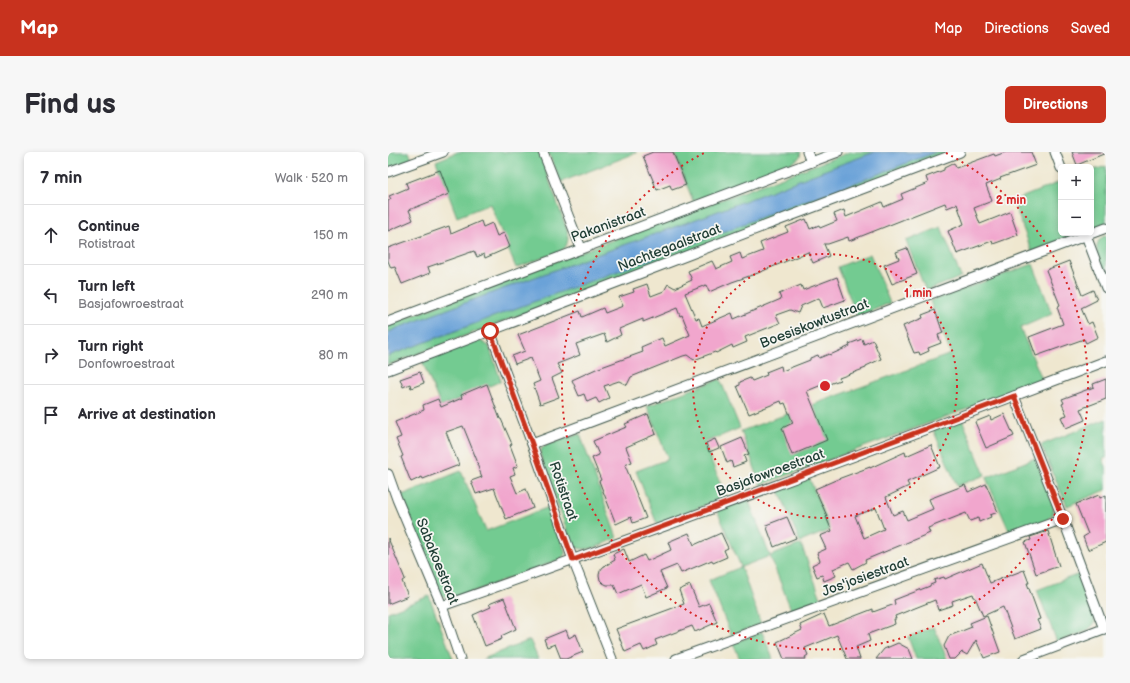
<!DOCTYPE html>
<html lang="en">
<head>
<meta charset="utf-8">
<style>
	:root { --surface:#fff; --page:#f7f7f7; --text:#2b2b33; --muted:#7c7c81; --line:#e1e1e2; --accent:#c8321e }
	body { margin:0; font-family:"Balsamiq Sans",sans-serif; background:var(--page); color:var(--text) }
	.controls { position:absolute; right:12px; top:12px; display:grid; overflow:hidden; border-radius:6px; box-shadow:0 2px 6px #0003 }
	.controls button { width:36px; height:36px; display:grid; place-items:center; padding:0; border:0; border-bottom:1px solid var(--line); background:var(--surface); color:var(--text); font:20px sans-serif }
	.stop { position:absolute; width:12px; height:12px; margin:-9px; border:3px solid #c8321e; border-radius:50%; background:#fff }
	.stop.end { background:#c8321e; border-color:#fff; box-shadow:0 1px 4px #0008 }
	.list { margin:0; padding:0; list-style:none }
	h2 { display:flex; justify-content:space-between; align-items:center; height:52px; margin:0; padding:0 16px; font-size:17px }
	h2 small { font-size:13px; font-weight:400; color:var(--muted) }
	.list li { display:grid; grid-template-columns:26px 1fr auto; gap:12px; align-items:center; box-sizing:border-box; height:60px; padding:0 16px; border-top:1px solid var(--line) }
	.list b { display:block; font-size:15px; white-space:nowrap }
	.list p { margin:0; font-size:13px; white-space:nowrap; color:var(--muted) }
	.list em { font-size:13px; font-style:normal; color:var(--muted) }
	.icon { flex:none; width:22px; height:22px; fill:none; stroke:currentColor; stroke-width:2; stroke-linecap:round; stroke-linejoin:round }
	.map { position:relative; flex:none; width:718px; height:507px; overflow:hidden; border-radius:6px }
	header { display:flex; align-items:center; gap:24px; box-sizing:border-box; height:56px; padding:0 20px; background:var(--accent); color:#fff }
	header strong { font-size:19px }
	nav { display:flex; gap:22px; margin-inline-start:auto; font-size:14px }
	.intro { display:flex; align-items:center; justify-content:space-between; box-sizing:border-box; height:96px; padding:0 24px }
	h1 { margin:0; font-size:28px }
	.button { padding:10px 18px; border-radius:6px; background:var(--accent); color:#fff; font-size:14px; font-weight:700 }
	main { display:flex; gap:24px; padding:0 24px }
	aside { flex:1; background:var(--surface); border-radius:6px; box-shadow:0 2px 6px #0003 }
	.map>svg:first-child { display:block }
	.green { fill:#73cb91; stroke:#498462 }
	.water { fill:#6aa2d8; stroke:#447086 }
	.building { fill:#f1a6cd; fill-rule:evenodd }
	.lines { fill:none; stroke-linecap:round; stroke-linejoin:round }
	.minor-casing { stroke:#3e564b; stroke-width:11 }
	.minor { stroke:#fff; stroke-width:9 }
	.route { stroke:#c8321e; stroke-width:5 }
	.ring { fill:none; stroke:#d62828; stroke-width:2; stroke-dasharray:2 4 }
	.labels { text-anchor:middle; stroke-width:3.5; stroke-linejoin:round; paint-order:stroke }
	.street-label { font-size:14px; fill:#1f3d34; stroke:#f6f6f2 }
	.centre { fill:#d62828; stroke:#f6f6f2; stroke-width:2 }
	.ring-label { font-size:12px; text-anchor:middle; font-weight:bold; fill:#d62828; stroke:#f6f6f2; stroke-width:3.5; stroke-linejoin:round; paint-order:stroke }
</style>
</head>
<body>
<header>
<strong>Map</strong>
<nav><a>Map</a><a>Directions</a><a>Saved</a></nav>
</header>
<div class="intro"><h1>Find us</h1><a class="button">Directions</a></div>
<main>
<aside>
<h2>7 min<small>Walk · 520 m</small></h2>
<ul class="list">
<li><svg class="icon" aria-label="ahead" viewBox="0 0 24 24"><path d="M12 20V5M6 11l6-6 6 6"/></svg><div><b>Continue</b><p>Rotistraat</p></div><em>150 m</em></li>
<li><svg class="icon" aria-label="left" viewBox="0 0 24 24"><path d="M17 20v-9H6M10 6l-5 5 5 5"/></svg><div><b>Turn left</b><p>Basjafowroestraat</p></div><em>290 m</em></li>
<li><svg class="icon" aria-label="right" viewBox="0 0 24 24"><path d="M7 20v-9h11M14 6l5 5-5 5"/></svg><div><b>Turn right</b><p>Donfowroestraat</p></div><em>80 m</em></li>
<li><svg class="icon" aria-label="arrive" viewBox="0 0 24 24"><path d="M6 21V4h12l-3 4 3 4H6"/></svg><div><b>Arrive at destination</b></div></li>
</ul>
</aside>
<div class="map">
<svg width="718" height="507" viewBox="0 0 718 507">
	<rect width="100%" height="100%" fill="#f6f6f2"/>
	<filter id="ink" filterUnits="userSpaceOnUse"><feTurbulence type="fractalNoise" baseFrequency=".025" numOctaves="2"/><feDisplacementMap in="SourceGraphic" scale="8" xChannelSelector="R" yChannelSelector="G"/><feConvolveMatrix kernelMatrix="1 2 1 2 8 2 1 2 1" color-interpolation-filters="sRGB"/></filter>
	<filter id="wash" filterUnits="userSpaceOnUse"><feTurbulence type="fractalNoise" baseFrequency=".012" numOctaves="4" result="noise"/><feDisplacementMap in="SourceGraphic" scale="16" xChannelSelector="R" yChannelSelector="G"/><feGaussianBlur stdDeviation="0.9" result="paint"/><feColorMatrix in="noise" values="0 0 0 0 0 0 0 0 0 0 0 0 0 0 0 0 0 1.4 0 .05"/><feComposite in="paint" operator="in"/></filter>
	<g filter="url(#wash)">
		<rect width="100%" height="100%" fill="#efe7cf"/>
		<g class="green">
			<path d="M 0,0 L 21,0 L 24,7 L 0,17 Z"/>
			<path d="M 70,0 L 151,0 L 179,78 C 181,87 180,92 175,98 L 128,116 L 102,52 L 69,65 L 48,9 Z"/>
			<path d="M 160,0 L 248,0 L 248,1 L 173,30 Z"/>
			<path d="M 286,0 L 413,0 L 412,5 L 406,10 L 305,49 Z"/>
			<path d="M 462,0 L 487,0 C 430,20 374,43 317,64 C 214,101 110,138 7,177 L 0,181 L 0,173 L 171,108 Z"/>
			<path d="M 548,0 L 562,0 L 0,213 L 0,204 L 161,144 L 297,95 L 383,61 L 467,31 Z"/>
			<path d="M 718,14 L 718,73 L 707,77 L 703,75 L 703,19 Z"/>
			<path d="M 672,30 L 673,32 L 673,81 L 688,81 L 686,84 L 644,100 L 625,49 Z"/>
			<path d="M 553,75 L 573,125 L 538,139 L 518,89 Z"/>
			<path d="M 718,83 L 718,123 C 713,110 700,91 718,83 Z"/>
			<path d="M 482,102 L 502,151 L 469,165 L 450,115 Z"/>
			<path d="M 645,112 L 664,162 L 632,176 L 655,229 L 373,333 L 353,279 L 563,202 L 542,149 Z"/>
			<path d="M 91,188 L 101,194 L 113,229 L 53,255 L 34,209 Z"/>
			<path d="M 332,227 L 352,276 L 316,291 L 338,345 L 269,372 L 248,319 L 280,307 L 259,254 Z"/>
			<path d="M 574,267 L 597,323 L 569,334 L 545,277 Z"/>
			<path d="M 718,267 L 718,306 L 715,307 L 718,315 L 718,338 L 679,354 L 653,293 Z"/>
			<path d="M 192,282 L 229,386 C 214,392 199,403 184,393 L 152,302 L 154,296 L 160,292 Z"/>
			<path d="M 647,306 L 666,354 L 665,362 L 658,369 L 623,383 L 598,326 Z"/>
			<path d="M 73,319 L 98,379 L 161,355 L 177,399 L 177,402 L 173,407 L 62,448 C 55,446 52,443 48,437 L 14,343 Z"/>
			<path d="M 421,325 L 442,378 L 412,390 L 390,336 Z"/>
			<path d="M 360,347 L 382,404 L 413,392 L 434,449 L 404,460 L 382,404 L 353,415 L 373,472 L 343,483 L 321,428 L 353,415 L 329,358 Z"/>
			<path d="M 691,422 L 706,463 C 707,468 707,472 703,475 C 697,482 678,486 669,490 L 649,438 Z"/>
			<path d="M 41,444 L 65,507 L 0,507 L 0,460 Z"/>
			<path d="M 546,475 L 559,507 L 528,507 L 520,485 Z"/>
			<path d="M 374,480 L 385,507 L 352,507 L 345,491 Z"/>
			<path d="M 142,488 L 150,507 L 95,507 Z"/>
		</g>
		<path class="water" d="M 487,0 L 548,0 L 467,31 L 383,61 L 297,95 L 161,144 L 0,204 L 0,181 L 7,177 C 110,138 214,101 317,64 C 374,43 430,20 487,0 Z"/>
		<g id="blocks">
			<g class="building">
				<path d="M 265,0 L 285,0 L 298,33 L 284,38 L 282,33 L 269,38 L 255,4 Z"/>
				<path d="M 618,0 L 643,0 L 648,13 L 612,26 L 613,27 L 598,33 L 604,49 L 586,56 L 592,72 L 622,60 L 630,83 L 605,92 L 604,89 L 569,102 L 560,79 L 576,72 L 569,52 L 559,56 L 557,51 L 461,89 L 460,85 L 440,92 L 436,92 L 441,104 L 425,111 L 420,100 L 370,121 L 344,130 L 321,140 L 318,133 L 297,141 L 308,167 L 311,166 L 314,174 L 344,161 L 346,167 L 393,147 L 391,142 L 413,133 L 415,138 L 449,125 L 457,148 L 435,156 L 431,146 L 413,154 L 410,161 L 402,158 L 388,163 L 392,171 L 357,185 L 359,190 L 345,196 L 344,193 L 328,201 L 327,200 L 306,208 L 299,203 L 295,204 L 243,225 L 239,233 L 231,229 L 216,234 L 221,246 L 211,251 L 208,246 L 199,250 L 196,242 L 191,244 L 184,228 L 208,217 L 255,200 L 253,195 L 274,186 L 277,194 L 302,183 L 294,163 L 292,164 L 289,156 L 255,170 L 255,167 L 231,177 L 233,183 L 219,190 L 216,182 L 188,192 L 192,203 L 169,212 L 174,221 L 164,226 L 171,245 L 152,252 L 145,232 L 152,229 L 143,206 L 127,212 L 124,204 L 137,199 L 130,183 L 192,159 L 194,165 L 215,156 L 217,161 L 235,154 L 231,145 L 246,140 L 245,137 L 259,132 L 263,144 L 276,139 L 280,132 L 287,136 L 304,128 L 300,119 L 324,109 L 328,117 L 344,110 L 342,105 L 352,101 L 354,107 L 375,99 L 372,91 L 400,80 L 398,75 L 418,67 L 422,77 L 431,73 L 432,76 L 449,69 L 446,62 L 456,58 L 458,65 L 494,50 L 496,55 L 515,47 L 513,42 L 540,31 L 538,25 L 556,18 L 556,16 L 566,11 L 568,16 L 606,2 L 607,4 Z"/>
				<path d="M 684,0 L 718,0 L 718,1 L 689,13 Z"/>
				<path d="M 52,18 L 61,42 L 21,58 L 25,68 L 0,79 L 0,49 L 3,47 L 1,44 L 20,36 L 18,31 Z"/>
				<path d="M 93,69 L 95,75 L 104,71 L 109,84 L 116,81 L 122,95 L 97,106 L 96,102 L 89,105 L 86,99 L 40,115 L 42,121 L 14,132 L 7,115 L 3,116 L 0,109 L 0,96 L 61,74 L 63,82 Z"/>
				<path d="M 519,96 L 529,122 L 504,132 L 496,113 L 511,107 L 508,100 Z"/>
				<path d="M 681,109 L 694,143 L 705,138 L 709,148 L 693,156 L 700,172 L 704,170 L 710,185 L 698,191 L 696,187 L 648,204 L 641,185 L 675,172 L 669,155 L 672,153 L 658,118 Z"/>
				<path d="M 547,158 L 555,181 L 550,183 L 553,191 L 540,196 L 541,199 L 532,203 L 531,200 L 526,201 L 515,174 L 535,166 L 534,163 Z"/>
				<path d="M 474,187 L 476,192 L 485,188 L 493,207 L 478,214 L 478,216 L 451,226 L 452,228 L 441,232 L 441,230 L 419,239 L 439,288 L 404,303 L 394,276 L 405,271 L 397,251 L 394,252 L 393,249 L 361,262 L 349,234 L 352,233 L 352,230 L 362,226 L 364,229 L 379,223 L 378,220 L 393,214 L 394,219 L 422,208 L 422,206 L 430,203 L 431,206 L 441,202 L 442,203 L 462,194 L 461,192 Z"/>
				<path d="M 32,220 L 36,231 L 23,236 L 22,232 L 15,235 L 12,227 Z"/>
				<path d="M 718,227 L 718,247 L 692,257 L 697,268 L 678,276 L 673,265 L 679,263 L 674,252 L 676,251 L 674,247 L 706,235 L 705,232 Z"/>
				<path d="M 99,232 L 112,267 L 113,267 L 124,292 L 122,293 L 130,314 L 125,316 L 127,322 L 122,324 L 129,341 L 138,337 L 145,356 L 118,367 L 106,336 L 88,342 L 83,329 L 94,325 L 89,312 L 90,311 L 75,274 L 58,280 L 71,313 L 35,327 L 34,325 L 23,330 L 13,305 L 15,304 L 8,287 L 13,285 L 7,270 L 36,258 L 35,253 L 50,247 L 53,255 L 74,246 L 73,243 Z"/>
				<path d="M 260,262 L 268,282 L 238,295 L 244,310 L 237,313 L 258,366 L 245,371 L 243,365 L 228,372 L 211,329 L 213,328 L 204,306 L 211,303 L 205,289 L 236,276 L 239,275 L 237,272 Z"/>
				<path d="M 616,262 L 626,284 L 598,296 L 587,270 L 602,264 L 603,268 Z"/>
				<path d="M 354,286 L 361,302 L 356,304 L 358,310 L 345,315 L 343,309 L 339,311 L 333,295 Z"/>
				<path d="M 327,287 L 331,296 L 321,300 L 318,291 Z"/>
				<path d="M 543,293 L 552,315 L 519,330 L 521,334 L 498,345 L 505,363 L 515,359 L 519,368 L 545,357 L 541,347 L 577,333 L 580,340 L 598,332 L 610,360 L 602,363 L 603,365 L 591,370 L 590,366 L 582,369 L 578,361 L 540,376 L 542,381 L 477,408 L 478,410 L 465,417 L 461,410 L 445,417 L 448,424 L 436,429 L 434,423 L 429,425 L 424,413 L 432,409 L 429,401 L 438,397 L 432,384 L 444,379 L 438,365 L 439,364 L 427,337 L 450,327 L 482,315 L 482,316 L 517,300 L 518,304 ZM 488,356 L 496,377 L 476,386 L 467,364 Z"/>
				<path d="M 711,343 L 712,346 L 718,343 L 718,390 L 700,398 L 695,385 L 700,382 L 688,352 Z"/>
				<path d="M 399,365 L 408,386 L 386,395 L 378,373 Z"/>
				<path d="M 660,379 L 671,414 L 648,422 L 637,390 L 643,388 L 642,385 Z"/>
				<path d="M 301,381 L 306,393 L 333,381 L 340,396 L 336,398 L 339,405 L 325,411 L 324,408 L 293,421 L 289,413 L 272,420 L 279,436 L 258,445 L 253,432 L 230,442 L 226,433 L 219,433 L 215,431 L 212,428 L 211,423 L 212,419 L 215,415 L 227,408 L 225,402 L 236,397 L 241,410 L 256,403 L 259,409 L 283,398 L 280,390 Z"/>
				<path d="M 0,386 L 17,427 L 14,429 L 20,444 L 0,452 Z"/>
				<path d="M 594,411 L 602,431 L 636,418 L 641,431 L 639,431 L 652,467 L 649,468 L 653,477 L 627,487 L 615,455 L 595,464 L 587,445 L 586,445 L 585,442 L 564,449 L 565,453 L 550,458 L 547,448 L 507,464 L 508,467 L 506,467 L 507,472 L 480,482 L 482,489 L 468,495 L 472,507 L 459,507 L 449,483 L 417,496 L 420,503 L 417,505 L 418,507 L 396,507 L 389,490 L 414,478 L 412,473 L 436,462 L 441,474 L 485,457 L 485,460 L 507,452 L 506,448 L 542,434 L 542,433 L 547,431 L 546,428 L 556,425 L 557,427 Z"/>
				<path d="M 302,433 L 311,455 L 321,451 L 329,470 L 307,480 L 304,474 L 267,488 L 269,493 L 256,499 L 253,493 L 237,500 L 228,477 L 296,452 L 291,438 Z"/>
				<path d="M 116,446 L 128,477 L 113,484 L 114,487 L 97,494 L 85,463 L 103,455 L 101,452 Z"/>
				<path d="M 599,464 L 612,500 L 596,506 L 588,488 L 579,503 L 574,500 L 567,507 L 561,507 L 556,494 L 561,484 L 584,475 L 582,471 Z"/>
				<path d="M 178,478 L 181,486 L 188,482 L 195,500 L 178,507 L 173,507 L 167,492 L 159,495 L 156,487 Z"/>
				<path d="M 510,491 L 521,497 L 525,507 L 488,507 L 496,497 Z"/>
			</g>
		</g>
	</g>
	<g filter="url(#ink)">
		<use href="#blocks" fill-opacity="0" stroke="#3e564b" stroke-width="1"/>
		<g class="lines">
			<defs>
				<g id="minor">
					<path d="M 155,0 L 193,96"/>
					<path d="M 419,0 L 423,10"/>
					<path d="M 667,0 L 673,16"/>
					<path d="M 0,20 L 55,0"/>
					<path d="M 697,81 L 718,136"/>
					<path d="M 0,170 L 450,0"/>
					<path d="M 102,179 L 144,292 L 185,408 L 224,507"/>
					<path d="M 0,218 L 405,63 L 572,0"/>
					<path d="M 626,244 L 675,367 L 716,477"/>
					<path d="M 144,292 L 718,76"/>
					<path d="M 0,322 L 9,347 L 54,454 L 72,507"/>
					<path d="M 54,454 C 276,376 498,293 718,209"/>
					<path d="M 288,507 L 675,367"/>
					<path d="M 636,507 L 718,476"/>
				</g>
			</defs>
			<use href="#minor" class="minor-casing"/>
			<use href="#minor" class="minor"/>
		</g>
	</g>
	<g class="lines" filter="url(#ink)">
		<path class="route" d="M 102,179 L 144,292 L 185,408 L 626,244 L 675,367"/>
	</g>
	<g class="ring">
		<circle cx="437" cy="234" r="132"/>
		<path d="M558 1A263 263 0 1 1 316 1"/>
	</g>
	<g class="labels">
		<g class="street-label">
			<text transform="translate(220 72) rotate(-20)" y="5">Pakanistraat</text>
			<text transform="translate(281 95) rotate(-21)" y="5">Nachtegaalstraat</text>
			<text transform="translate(426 171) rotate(-21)" y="5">Boesiskowtustraat</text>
			<text transform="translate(382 320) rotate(-20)" y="5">Basjafowroestraat</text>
			<text transform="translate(176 339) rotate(71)" y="5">Rotistraat</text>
			<text transform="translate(50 409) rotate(68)" y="5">Sabakoestraat</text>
			<text transform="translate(477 424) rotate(-20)" y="5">Jos'josiestraat</text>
		</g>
	</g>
	<circle cx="437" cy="234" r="6" class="centre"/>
	<g class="ring-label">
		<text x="623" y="52">2 min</text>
		<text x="530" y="145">1 min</text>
	</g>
</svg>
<div class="controls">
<button>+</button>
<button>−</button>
</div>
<div class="stop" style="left:102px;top:179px"></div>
<div class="stop end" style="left:675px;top:367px"></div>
</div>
</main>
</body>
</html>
